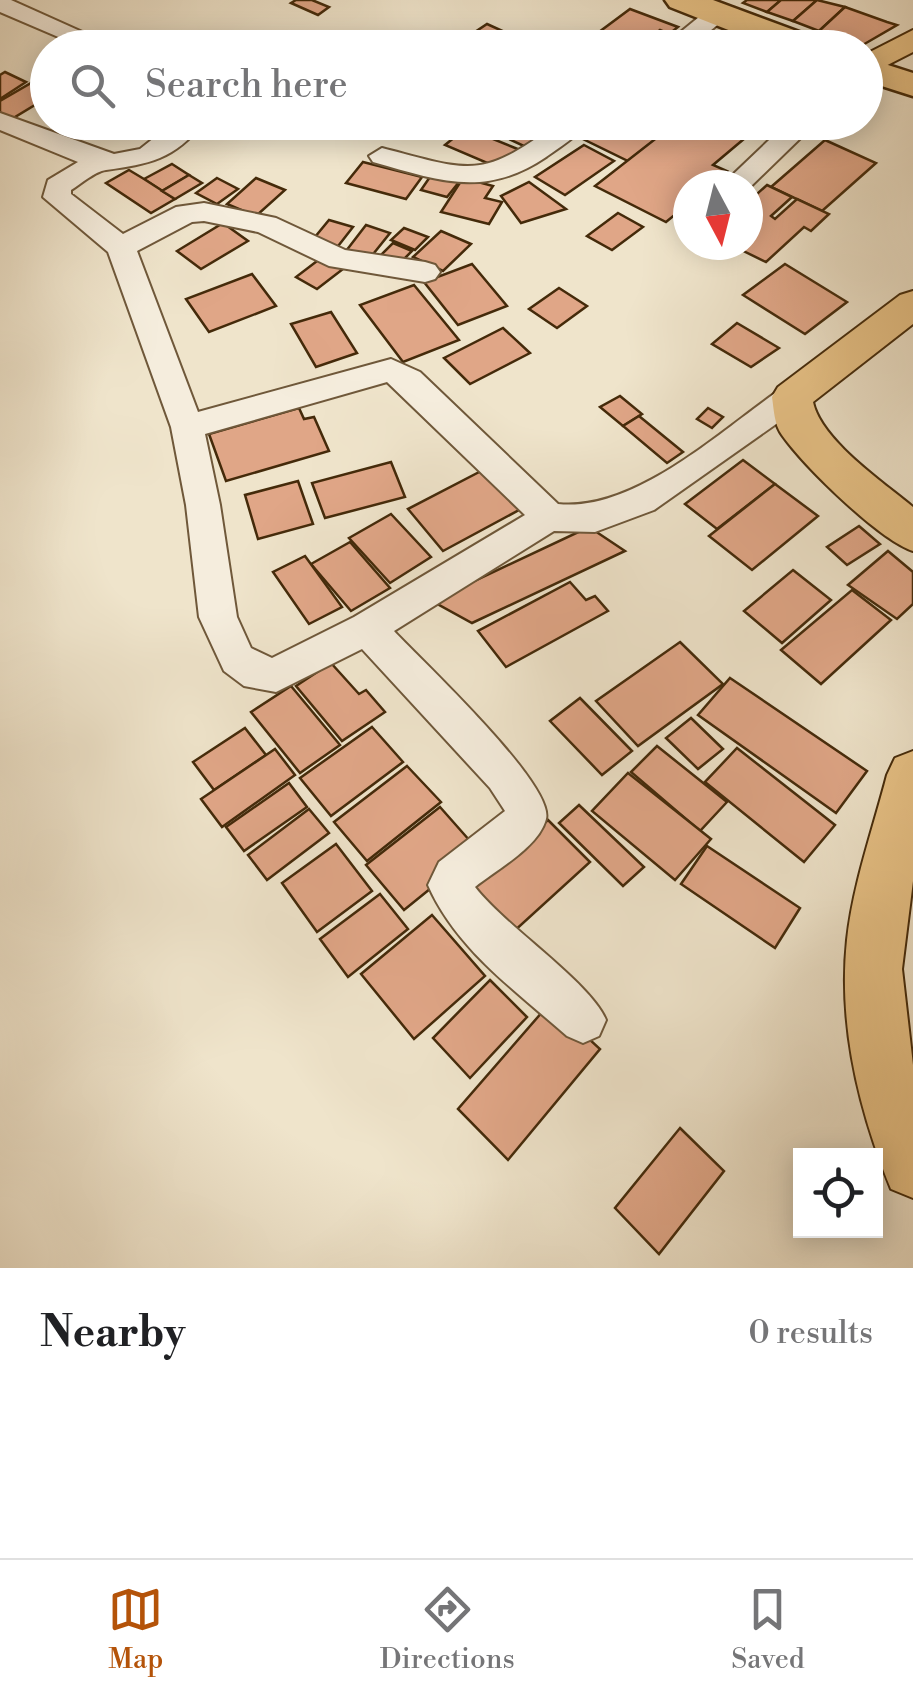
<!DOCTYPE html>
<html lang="en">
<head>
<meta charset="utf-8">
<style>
	:root { --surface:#fff; --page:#f2f2f2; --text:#202124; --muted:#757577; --line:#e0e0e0; --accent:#b45309 }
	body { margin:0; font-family:"Libre Bodoni",serif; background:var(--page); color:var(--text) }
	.controls { position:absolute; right:30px; bottom:30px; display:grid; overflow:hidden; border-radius:0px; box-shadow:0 5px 25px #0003 }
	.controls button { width:90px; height:90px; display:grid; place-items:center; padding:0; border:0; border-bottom:2px solid var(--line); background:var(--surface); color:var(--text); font:50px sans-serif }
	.compass { position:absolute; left:673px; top:170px; width:90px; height:90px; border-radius:50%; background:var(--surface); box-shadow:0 5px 25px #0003; rotate:173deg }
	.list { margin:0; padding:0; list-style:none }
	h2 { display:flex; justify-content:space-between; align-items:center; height:130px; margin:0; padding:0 40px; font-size:42px }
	h2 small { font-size:32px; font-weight:400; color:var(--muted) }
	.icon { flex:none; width:55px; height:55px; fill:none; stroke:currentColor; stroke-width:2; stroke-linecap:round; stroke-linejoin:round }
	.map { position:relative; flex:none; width:913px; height:1268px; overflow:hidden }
	.search { position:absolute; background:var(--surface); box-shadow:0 5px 25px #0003; left:30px; right:30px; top:30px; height:110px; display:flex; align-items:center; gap:25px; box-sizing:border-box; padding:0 35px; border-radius:55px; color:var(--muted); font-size:38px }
	.sheet { height:290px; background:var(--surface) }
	nav { display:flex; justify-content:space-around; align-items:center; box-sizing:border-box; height:140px; border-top:2px solid var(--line); background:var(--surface); font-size:28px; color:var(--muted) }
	nav a { display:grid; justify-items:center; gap:5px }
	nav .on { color:var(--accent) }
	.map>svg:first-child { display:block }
	.building { fill:#e0a687; stroke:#442a0a; stroke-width:2.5 }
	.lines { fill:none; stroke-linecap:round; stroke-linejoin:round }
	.minor-casing { stroke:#6f583a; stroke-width:4 }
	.major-casing { stroke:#442a0a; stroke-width:4 }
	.highway-casing { stroke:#442a0a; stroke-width:5 }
	.minor { fill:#f5eddd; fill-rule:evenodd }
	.major { fill:#e8c286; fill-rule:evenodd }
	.highway { fill:#e8c286; fill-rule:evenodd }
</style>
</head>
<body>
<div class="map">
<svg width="913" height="1268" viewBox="0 0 913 1268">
	<rect width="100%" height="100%" fill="#efe4cb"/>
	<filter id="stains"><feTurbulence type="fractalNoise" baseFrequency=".002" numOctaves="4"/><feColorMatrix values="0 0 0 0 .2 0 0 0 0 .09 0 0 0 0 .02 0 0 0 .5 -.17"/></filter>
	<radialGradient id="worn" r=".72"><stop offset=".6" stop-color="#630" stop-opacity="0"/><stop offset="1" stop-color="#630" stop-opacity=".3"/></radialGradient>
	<g class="building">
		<path d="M 296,0 L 312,0 L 329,7 L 318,15 L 291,3 Z"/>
		<path d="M 747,0 L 781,0 L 767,12 L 743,3 Z"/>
		<path d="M 781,0 L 817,0 L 793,21 L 767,12 Z"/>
		<path d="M 817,0 L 845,7 L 819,31 L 793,21 Z"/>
		<path d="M 845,7 L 887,22 L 897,25 L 861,46 L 819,31 Z"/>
		<path d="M 630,9 L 678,27 L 669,34 L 660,30 L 638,48 L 615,48 L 591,38 Z"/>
		<path d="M 487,24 L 540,48 L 451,48 Z"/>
		<path d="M 5,72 L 26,82 L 0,99 L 0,75 Z"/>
		<path d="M 38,79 L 48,84 L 48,97 L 10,120 L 0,115 L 0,101 Z"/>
		<path d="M 532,122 L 548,130 L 526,147 L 475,123 Z"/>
		<path d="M 602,122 L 619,122 L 655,140 L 628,161 L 581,138 Z"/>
		<path d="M 619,122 L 672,122 L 675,124 L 655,140 Z"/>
		<path d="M 677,122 L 764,122 L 713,165 L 727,171 L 710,185 L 688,185 L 688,204 L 666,222 L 595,186 Z"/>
		<path d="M 466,128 L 520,150 L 499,168 L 445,145 Z"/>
		<path d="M 825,140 L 876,163 L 822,211 L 771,187 Z"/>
		<path d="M 584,145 L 614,161 L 565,195 L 535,177 Z"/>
		<path d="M 363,162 L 422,177 L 406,199 L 346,183 Z"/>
		<path d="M 172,164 L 189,175 L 162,191 L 144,179 Z"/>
		<path d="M 129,170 L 144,179 L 175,199 L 151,213 L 106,183 Z"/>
		<path d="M 432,174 L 459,182 L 447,197 L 421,190 Z"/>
		<path d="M 189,175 L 202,183 L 175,199 L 162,191 Z"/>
		<path d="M 217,178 L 238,189 L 217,204 L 196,193 Z"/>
		<path d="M 256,178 L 285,190 L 256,216 L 227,204 Z"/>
		<path d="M 463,178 L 493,186 L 485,198 L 502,202 L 489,224 L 441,212 Z"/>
		<path d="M 529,182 L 566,209 L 521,223 L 501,196 Z"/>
		<path d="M 767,185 L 792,197 L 771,216 L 775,219 L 797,199 L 829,214 L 811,231 L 804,227 L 766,262 L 731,245 L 748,245 L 748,202 Z"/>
		<path d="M 618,213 L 643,227 L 612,250 L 587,236 Z"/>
		<path d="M 329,220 L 353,227 L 335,250 L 310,243 Z"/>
		<path d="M 223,223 L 248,241 L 201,269 L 177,251 Z"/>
		<path d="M 366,225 L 390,233 L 370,258 L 346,251 Z"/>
		<path d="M 404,228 L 428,237 L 415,250 L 391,240 Z"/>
		<path d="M 441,231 L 471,244 L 443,271 L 413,257 Z"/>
		<path d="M 393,243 L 412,251 L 399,264 L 380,256 Z"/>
		<path d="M 321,258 L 343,269 L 317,289 L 296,277 Z"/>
		<path d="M 472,264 L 507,306 L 458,325 L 424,282 Z"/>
		<path d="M 785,264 L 847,302 L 805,334 L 743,295 Z"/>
		<path d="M 252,274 L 276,306 L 209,332 L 186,299 Z"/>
		<path d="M 414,285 L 459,340 L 403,362 L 360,305 Z"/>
		<path d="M 559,288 L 587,306 L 557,328 L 529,309 Z"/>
		<path d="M 331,312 L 357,353 L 316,367 L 291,324 Z"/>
		<path d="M 737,323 L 779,348 L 751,367 L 712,344 Z"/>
		<path d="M 503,328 L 530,353 L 470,384 L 444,358 Z"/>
		<path d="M 620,396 L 642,414 L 623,426 L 600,407 Z"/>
		<path d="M 299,408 L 304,419 L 314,417 L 329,451 L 226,481 L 209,434 Z"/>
		<path d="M 708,408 L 723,417 L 712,428 L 697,419 Z"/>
		<path d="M 639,416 L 683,452 L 667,463 L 623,426 Z"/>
		<path d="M 743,460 L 775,484 L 717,529 L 685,504 Z"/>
		<path d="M 391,462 L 405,497 L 325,518 L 312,483 Z"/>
		<path d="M 485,469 L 521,509 L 443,551 L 408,509 Z"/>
		<path d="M 298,481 L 313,524 L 258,539 L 245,495 Z"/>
		<path d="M 775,484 L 818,516 L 752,570 L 709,536 Z"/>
		<path d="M 391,514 L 431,557 L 390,583 L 349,538 Z"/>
		<path d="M 859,526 L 880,544 L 847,565 L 827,547 Z"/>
		<path d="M 589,527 L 625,551 L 472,623 L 432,601 Z"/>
		<path d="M 350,542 L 390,588 L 351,611 L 311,564 Z"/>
		<path d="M 888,551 L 913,572 L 913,604 L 897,619 L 848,585 Z"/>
		<path d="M 305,556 L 342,607 L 309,624 L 273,572 Z"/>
		<path d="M 793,570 L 831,600 L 782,643 L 744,611 Z"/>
		<path d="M 570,582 L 586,600 L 595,596 L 608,611 L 506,667 L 478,631 Z"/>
		<path d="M 852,590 L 891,620 L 821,684 L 781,650 Z"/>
		<path d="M 680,642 L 723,684 L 638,746 L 596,701 Z"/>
		<path d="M 331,663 L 359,694 L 366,690 L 385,712 L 342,741 L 296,686 Z"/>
		<path d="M 730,678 L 867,771 L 836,813 L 698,715 Z"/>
		<path d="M 291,686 L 340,745 L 300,773 L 251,712 Z"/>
		<path d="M 580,698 L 632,751 L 602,775 L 550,721 Z"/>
		<path d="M 691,718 L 723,749 L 698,769 L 666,738 Z"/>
		<path d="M 372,727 L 403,762 L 331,816 L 300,778 Z"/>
		<path d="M 245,728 L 266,755 L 214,790 L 193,762 Z"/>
		<path d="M 657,746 L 727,802 L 700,831 L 631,772 Z"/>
		<path d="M 737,748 L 835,825 L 804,862 L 705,782 Z"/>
		<path d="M 275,749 L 295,775 L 222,827 L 201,799 Z"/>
		<path d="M 407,766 L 441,802 L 367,861 L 334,822 Z"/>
		<path d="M 628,773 L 711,839 L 675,880 L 592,811 Z"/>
		<path d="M 289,783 L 307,807 L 244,851 L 226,827 Z"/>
		<path d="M 579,805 L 644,867 L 623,886 L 559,823 Z"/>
		<path d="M 440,807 L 478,850 L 404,910 L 366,865 Z"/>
		<path d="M 309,809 L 329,833 L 267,880 L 248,855 Z"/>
		<path d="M 548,820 L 590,862 L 511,934 L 470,890 Z"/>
		<path d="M 336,844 L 372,891 L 317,932 L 282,883 Z"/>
		<path d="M 707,846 L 800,908 L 775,948 L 681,884 Z"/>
		<path d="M 380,894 L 408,929 L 348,977 L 320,939 Z"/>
		<path d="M 432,915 L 485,976 L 414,1039 L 361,974 Z"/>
		<path d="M 490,980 L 527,1017 L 470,1078 L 433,1038 Z"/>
		<path d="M 550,1003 L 600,1049 L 508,1160 L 458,1109 Z"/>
		<path d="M 680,1128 L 724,1171 L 659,1254 L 615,1208 Z"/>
	</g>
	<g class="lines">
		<defs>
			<g id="minor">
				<path d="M 0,0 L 11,0 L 118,48 L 84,48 L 0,12 Z"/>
				<path d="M 718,6 L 726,8 L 730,13 L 726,18 L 689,48 L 661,48 L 710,8 Z"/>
				<path d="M 0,113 L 114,154 L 140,149 L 174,122 L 204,122 C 174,160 149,164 106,170 C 95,171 81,184 71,190 L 71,194 L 123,234 L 176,207 L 204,203 L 276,218 L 345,250 L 425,262 L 435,265 L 440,272 L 435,279 L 425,282 L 329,266 L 258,232 L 204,221 L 192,222 L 137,251 L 198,412 L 391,359 L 420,372 L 558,504 C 635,512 720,431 781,389 L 792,385 L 803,389 L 808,397 L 803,405 L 654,510 L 595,532 L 554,531 L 394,631 C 422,661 555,785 546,819 C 539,847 496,870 475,887 C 506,927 590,982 606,1020 L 599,1036 L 583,1043 L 567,1036 C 516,991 456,949 428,885 L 439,862 L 505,811 L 490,788 L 362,649 L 276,692 L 244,686 L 224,671 L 199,617 L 186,505 L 171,427 L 108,252 L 43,197 L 48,180 L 78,162 L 0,130 ZM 387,382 L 525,515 L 354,617 L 272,658 L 251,648 L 237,617 L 220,505 L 205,434 Z"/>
				<path d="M 559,122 L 589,122 C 578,136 560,147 546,157 C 484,199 438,180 373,162 L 369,156 L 382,148 C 472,171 480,181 559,122 Z"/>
				<path d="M 788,122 L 817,122 L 748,189 L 748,185 L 722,185 Z"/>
			</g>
			<g id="major">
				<path d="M 913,30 L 913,52 L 866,76 L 866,54 Z"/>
				<path d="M 913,291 L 913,324 L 813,402 C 821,440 883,482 913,507 L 913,551 C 879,540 804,466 782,435 C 774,424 774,410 772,397 L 778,387 L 900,295 Z"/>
				<path d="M 913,751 L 913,881 L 902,969 L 913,1065 L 913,1198 L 891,1189 C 859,1111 838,1025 847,940 C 853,884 873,829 887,775 L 895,758 Z"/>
			</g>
			<g id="highway">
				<path d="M 665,0 L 713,0 L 821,40 L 825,48 L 774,48 L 670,7 Z"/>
				<path d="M 866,58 L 913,73 L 913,96 L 866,81 Z"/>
			</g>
		</defs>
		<use href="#minor" class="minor-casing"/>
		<use href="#major" class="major-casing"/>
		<use href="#highway" class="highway-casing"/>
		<use href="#minor" class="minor"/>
		<use href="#major" class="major"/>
		<use href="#highway" class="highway"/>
	</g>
	<rect width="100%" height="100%" filter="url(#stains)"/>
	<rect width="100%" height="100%" fill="url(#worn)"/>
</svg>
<div class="controls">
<button><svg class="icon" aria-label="locate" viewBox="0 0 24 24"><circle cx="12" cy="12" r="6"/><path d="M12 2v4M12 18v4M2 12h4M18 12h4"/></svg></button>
</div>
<svg class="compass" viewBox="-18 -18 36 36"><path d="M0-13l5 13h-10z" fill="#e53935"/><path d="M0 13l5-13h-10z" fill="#757577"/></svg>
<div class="search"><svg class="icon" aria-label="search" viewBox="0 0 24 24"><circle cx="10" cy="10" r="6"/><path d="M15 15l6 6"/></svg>Search here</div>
</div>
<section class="sheet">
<h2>Nearby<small>0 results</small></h2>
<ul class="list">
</ul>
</section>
<nav>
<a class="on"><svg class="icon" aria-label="map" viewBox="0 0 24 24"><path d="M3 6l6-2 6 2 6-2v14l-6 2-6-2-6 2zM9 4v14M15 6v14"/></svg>Map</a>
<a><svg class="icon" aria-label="directions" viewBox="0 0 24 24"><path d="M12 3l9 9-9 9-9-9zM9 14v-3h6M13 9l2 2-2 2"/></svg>Directions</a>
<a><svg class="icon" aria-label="saved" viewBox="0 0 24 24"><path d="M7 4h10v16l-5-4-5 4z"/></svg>Saved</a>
</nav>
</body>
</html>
